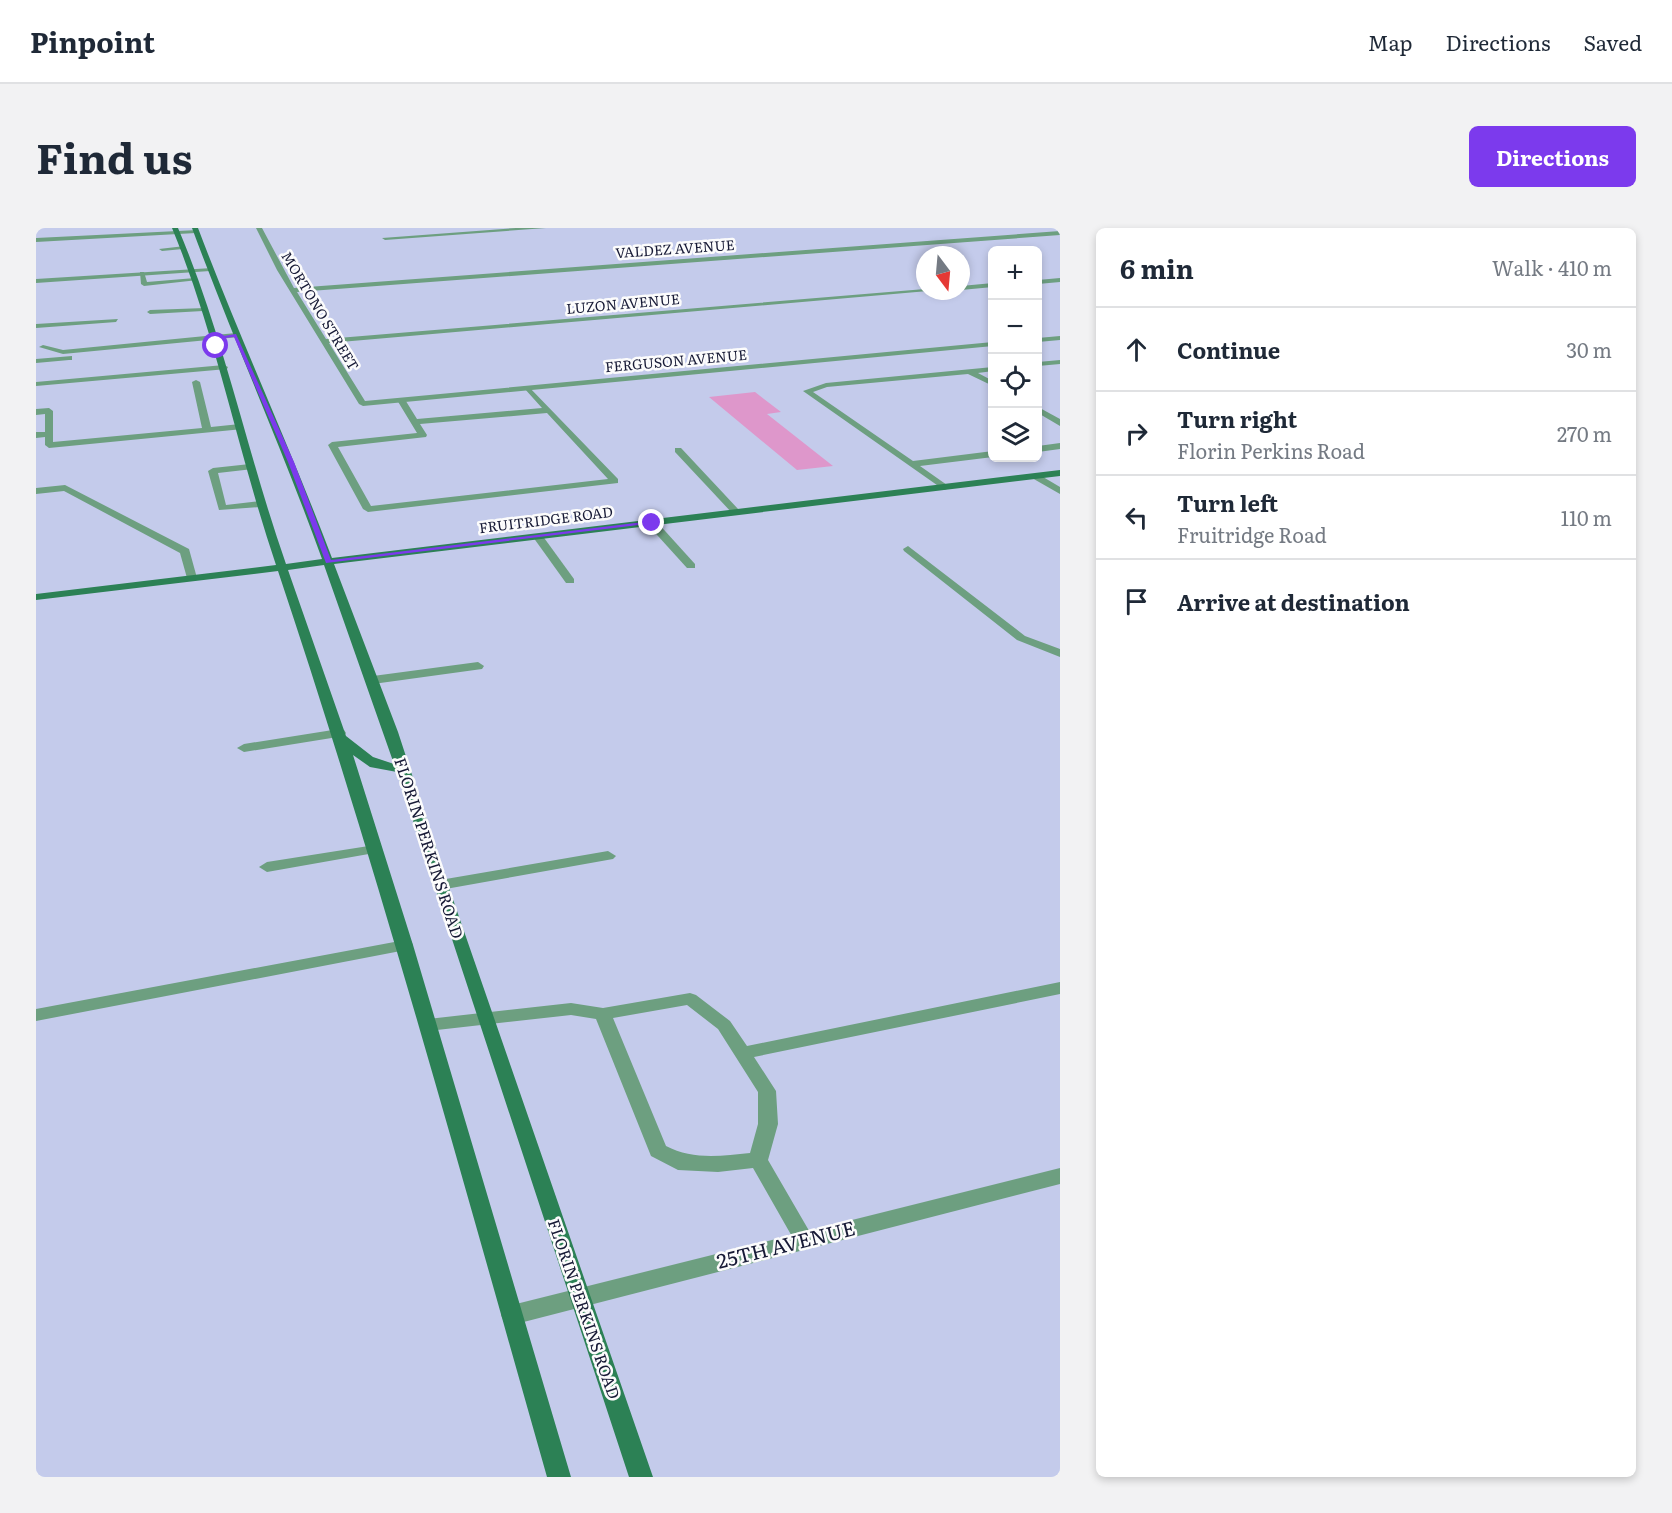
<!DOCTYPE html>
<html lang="en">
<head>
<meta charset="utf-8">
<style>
	:root { --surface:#fff; --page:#f2f2f3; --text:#1f2937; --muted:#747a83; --line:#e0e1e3; --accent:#7c3aed }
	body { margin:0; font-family:Literata,serif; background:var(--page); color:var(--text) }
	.controls { position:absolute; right:18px; top:18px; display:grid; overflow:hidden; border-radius:9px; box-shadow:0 3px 9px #0003 }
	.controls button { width:54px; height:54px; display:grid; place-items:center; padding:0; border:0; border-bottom:2px solid var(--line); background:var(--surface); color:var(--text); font:30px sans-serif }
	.compass { position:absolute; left:880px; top:18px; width:54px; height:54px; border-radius:50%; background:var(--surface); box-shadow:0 3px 9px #0003; rotate:164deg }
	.stop { position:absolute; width:18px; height:18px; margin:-14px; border:4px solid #7c3aed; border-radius:50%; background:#fff }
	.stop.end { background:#7c3aed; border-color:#fff; box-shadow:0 2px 6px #0008 }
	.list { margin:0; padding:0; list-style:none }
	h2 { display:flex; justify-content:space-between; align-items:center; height:78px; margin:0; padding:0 24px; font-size:26px }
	h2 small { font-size:20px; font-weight:400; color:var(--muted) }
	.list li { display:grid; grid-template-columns:39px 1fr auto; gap:18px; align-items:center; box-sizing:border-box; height:84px; padding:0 24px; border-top:2px solid var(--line) }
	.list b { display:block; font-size:22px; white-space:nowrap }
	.list p { margin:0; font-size:20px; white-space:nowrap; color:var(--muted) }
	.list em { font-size:20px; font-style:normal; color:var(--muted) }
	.icon { flex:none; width:33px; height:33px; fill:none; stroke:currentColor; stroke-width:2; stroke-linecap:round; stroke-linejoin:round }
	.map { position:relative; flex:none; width:1024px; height:1249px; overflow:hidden; border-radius:9px }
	header { display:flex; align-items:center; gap:36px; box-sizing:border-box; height:84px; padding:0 30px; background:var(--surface); border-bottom:2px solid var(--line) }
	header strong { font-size:28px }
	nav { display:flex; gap:33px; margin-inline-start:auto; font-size:21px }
	.intro { display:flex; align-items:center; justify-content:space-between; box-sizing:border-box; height:144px; padding:0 36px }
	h1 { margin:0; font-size:42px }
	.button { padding:15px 27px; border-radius:9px; background:var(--accent); color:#fff; font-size:21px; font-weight:700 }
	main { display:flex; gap:36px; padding:0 36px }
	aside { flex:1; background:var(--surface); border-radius:9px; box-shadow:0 3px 9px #0003 }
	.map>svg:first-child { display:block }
	.built { fill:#c4cbeb; fill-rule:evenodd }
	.building { fill:#de97cb }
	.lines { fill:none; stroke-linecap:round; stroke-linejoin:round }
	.lane { fill:#6d9f80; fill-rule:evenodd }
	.street { fill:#6d9f80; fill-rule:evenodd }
	.secondary { fill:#2c8155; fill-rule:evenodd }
	.route { fill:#7c3aed }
	.labels { text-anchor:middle; stroke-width:5; stroke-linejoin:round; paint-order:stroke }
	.far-street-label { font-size:14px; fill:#171a36; stroke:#fcfcfc }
	.street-label { font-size:16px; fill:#171a36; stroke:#fcfcfc }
	.near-street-label { font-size:20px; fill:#171a36; stroke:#fcfcfc }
</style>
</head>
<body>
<header>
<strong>Pinpoint</strong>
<nav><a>Map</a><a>Directions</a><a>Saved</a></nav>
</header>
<div class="intro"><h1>Find us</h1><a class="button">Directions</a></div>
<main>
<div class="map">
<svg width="1024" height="1249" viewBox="0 0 1024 1249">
	<rect width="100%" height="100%" fill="#d3d9f8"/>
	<path class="built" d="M 0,0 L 1024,0 L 1024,1249 L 0,1249 ZM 957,22 L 1002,22 L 1002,230 L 957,230 ZM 889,27 L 925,27 L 925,63 L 889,63 Z"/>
	<path class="building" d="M 719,164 L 745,184 L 731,186 L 797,238 L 761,242 L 673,169 Z"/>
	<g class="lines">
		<g class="lane">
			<path d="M 162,2 L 160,5 L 0,14 L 0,10 Z"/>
			<path d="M 149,18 L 147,21 L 126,23 L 123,21 Z"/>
			<path d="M 104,44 L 108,44 L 111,54 L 159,50 L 162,52 L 108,58 L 105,56 Z"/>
			<path d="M 169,80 L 167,83 L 114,86 L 111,84 L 114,82 Z"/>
			<path d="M 82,91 L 80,94 L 0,100 L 0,96 Z"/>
			<path d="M 200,105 L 203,109 L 27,126 L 3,119 L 7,117 L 27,122 Z"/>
			<path d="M 36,128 L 36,132 L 33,132 L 0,135 L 0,131 Z"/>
			<path d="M 1024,132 L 1024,136 L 1002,138 L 1002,134 Z"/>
			<path d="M 188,137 L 192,139 L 191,141 L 0,158 L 0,154 Z"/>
			<path d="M 957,139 L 957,143 L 942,145 L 957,153 L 957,158 L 932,146 L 791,159 L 777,164 L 877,233 L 957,223 L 957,229 L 884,238 L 911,257 L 911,261 L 908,262 L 767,163 L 790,155 Z"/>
			<path d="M 160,152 L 164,154 L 175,199 L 204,196 L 207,197 L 207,201 L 13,220 L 9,217 L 9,209 L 0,210 L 0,204 L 9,204 L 9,186 L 0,187 L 0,181 L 13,180 L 17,183 L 17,214 L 166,200 L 156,154 Z"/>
			<path d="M 492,158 L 582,251 L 582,255 L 332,284 L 327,281 L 292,217 L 296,214 L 381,205 L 361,172 L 365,170 L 368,170 L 381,191 L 506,180 L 488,160 ZM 511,185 L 572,251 L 335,278 L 302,219 L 390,209 L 391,207 L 384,196 Z"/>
			<path d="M 1002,179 L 1024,191 L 1024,198 L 1002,185 Z"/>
			<path d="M 1024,215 L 1024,221 L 1002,224 L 1002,218 Z"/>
			<path d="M 639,220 L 645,220 L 703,282 L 703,286 L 697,286 L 639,224 Z"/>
			<path d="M 214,236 L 219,239 L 217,241 L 182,245 L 190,277 L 224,273 L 229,276 L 224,279 L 183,282 L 172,243 L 177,240 Z"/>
			<path d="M 996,246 L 1002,246 L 1024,259 L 1024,266 L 996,250 Z"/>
			<path d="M 29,257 L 153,321 L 161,350 L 160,352 L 156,353 L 151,350 L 144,325 L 28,263 L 0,266 L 0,260 Z"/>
			<path d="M 612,293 L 620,293 L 659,336 L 659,340 L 651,340 L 612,297 Z"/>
			<path d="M 502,306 L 506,307 L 538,351 L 538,355 L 530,355 L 497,309 Z"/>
			<path d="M 872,318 L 989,408 L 1024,421 L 1024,429 L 981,412 L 868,323 L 867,321 Z"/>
			<path d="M 442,434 L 448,438 L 446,441 L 337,456 L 331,452 L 337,448 Z"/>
			<path d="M 303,501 L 308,502 L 310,505 L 308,508 L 208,524 L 201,520 L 208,516 Z"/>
			<path d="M 339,617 L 346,621 L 344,624 L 231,644 L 223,639 L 231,634 Z"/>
			<path d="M 572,623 L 580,628 L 577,631 L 404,662 L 396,657 L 404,652 Z"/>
			<path d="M 369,712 L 375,713 L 377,717 L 375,721 L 0,793 L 0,781 Z"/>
			<path d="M 1024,754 L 1024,766 L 718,829 L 740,863 L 742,896 L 732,932 L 779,1013 L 776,1019 L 769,1022 L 762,1019 L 717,940 L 682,944 L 642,942 L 615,928 L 560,791 L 535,787 L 392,803 L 386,801 L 383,797 L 386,793 L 392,791 L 535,775 L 567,780 L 654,765 L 660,767 L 694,793 L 711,818 ZM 651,777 L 682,801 L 722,864 L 722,896 L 714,925 C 685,928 656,932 630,918 L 577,790 Z"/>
		</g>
		<g class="street">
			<path d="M 220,0 L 226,0 L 258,60 L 1024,3 L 1024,7 L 261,64 L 290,111 L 889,61 L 892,63 L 293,115 L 329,173 L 957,114 L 957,118 L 327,178 L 323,176 L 241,42 Z"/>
			<path d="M 480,0 L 510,0 L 349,12 L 346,10 Z"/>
			<path d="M 176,40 L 174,43 L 0,55 L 0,51 Z"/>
			<path d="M 1024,50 L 1024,54 L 1002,56 L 1002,52 Z"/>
			<path d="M 957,55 L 957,59 L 925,62 L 925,58 Z"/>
			<path d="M 1024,108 L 1024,112 L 1002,114 L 1002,110 Z"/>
			<path d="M 1024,940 L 1024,956 L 476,1097 L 468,1094 L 465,1087 L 468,1080 L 476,1077 Z"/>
		</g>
		<path class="secondary" d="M 136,0 L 142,0 C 188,108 211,225 250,336 L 286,331 C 246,220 197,111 156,0 L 162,0 C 204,111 254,219 296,330 L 1024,242 L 1024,248 L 298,336 L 362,504 L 412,657 L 617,1249 L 593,1249 L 361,544 L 334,539 L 317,527 L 377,717 L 535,1249 L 511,1249 C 425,946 342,642 242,343 L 0,372 L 0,366 L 240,337 C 202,225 181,109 136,0 ZM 288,337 L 358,536 L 337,529 L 310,508 L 252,342 Z"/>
	</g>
	<path class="route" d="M 200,106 L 258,234 L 295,332 L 616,293 L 619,295 L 290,335 L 252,234 L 198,109 L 180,111 L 183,118 L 180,119 L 175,110 Z"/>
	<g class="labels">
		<g class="far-street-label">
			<text transform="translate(639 21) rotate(-4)" y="5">VALDEZ AVENUE</text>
			<text transform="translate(587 76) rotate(-5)" y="5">LUZON AVENUE</text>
			<text transform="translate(284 83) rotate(59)" y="5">MORTONO STREET</text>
			<text transform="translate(640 133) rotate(-5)" y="5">FERGUSON AVENUE</text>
			<text transform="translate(510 292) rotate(-7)" y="5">FRUITRIDGE ROAD</text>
		</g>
		<g class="street-label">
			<text transform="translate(393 620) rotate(72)" y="6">FLORIN PERKINS ROAD</text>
			<text transform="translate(548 1081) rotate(71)" y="6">FLORIN PERKINS ROAD</text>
		</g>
		<g class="near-street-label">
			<text transform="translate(750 1017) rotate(-14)" y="7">25TH AVENUE</text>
		</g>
	</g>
</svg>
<div class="controls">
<button>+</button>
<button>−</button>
<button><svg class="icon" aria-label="locate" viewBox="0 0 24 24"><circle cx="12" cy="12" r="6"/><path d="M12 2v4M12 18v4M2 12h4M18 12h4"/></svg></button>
<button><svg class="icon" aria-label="layers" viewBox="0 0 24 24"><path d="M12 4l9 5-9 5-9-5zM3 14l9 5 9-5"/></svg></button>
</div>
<svg class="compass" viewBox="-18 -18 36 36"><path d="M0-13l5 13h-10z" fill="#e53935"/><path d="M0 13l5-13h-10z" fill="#747a83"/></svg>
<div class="stop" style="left:180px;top:118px"></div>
<div class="stop end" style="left:616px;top:295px"></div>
</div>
<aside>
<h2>6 min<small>Walk · 410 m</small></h2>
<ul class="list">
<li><svg class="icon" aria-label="ahead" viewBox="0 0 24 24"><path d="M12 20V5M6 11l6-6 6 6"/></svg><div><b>Continue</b></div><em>30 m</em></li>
<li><svg class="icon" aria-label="right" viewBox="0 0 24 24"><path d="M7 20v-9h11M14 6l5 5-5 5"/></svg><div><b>Turn right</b><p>Florin Perkins Road</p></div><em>270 m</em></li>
<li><svg class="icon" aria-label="left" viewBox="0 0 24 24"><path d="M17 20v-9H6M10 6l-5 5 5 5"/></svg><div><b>Turn left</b><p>Fruitridge Road</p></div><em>110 m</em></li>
<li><svg class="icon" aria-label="arrive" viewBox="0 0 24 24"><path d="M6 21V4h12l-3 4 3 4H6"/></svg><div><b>Arrive at destination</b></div></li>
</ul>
</aside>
</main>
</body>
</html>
